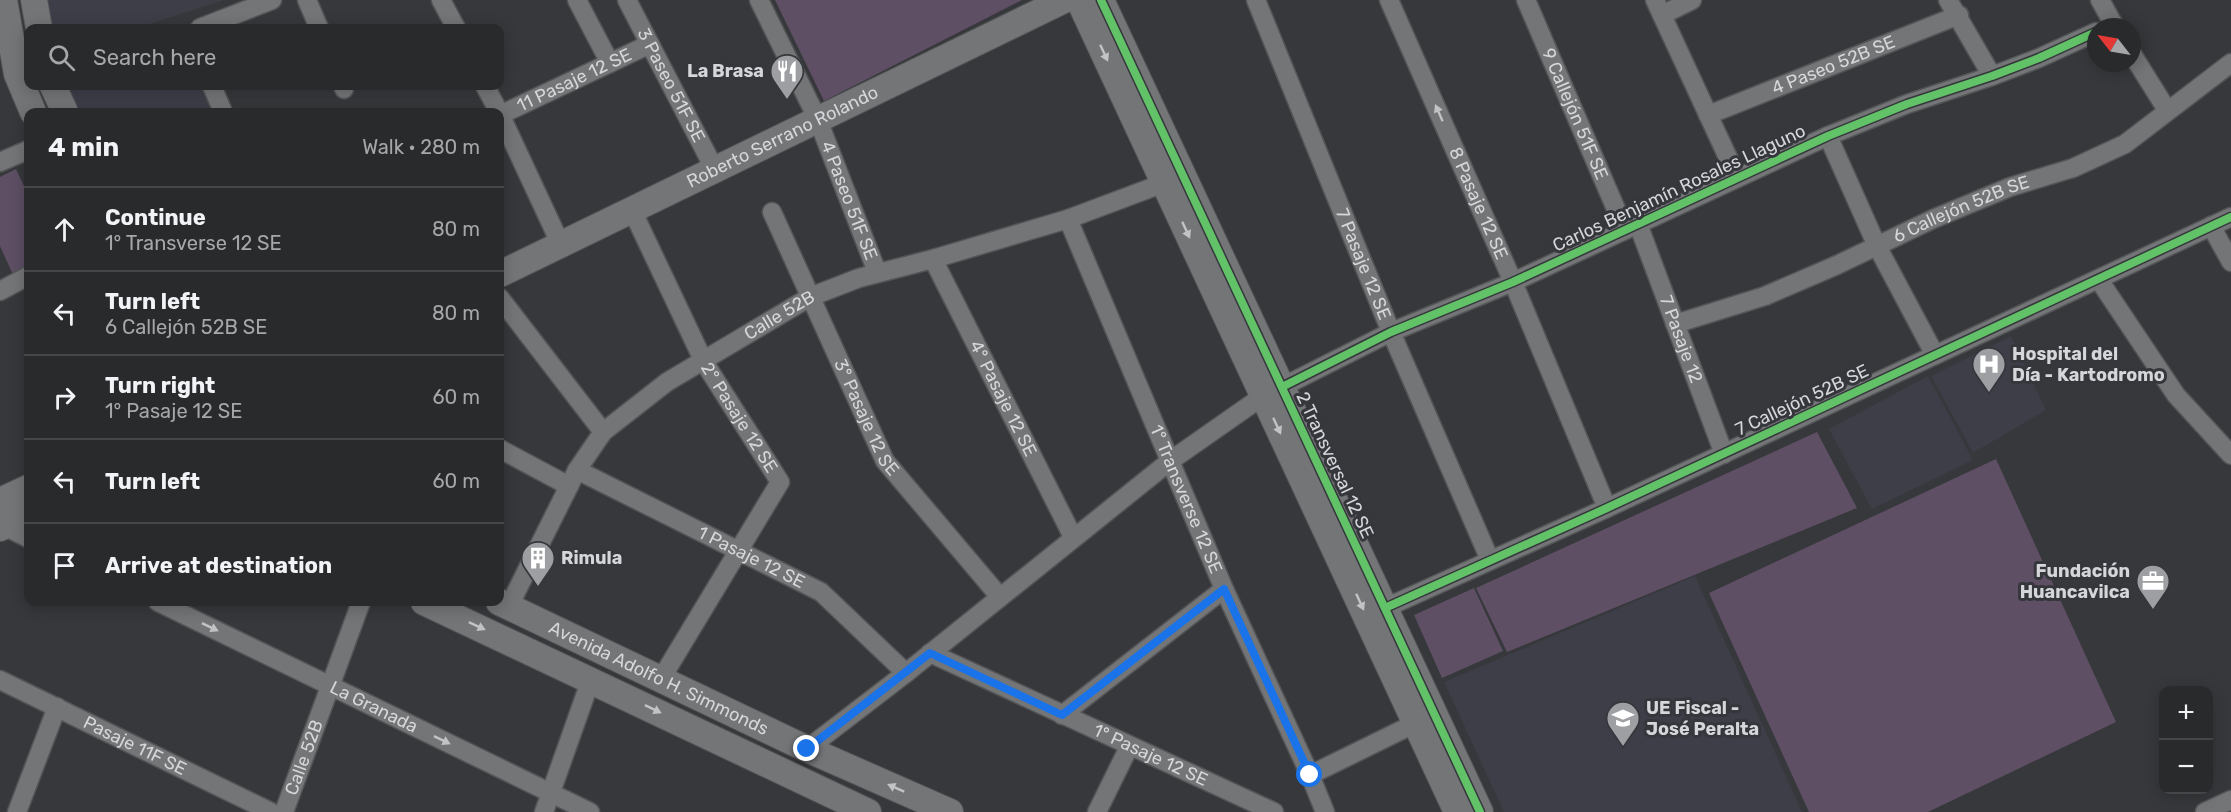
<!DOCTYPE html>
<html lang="en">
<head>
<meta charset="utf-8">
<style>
	:root { --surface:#292a2c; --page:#353638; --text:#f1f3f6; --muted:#a5a7a9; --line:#454648 }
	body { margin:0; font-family:Rubik,sans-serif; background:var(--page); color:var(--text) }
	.controls { position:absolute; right:18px; bottom:18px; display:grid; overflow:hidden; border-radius:12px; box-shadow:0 3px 15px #0003 }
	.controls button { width:54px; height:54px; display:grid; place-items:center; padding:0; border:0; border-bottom:2px solid var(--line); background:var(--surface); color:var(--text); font:30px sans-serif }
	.compass { position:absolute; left:2087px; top:18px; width:54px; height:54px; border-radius:50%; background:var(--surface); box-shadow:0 3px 15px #0003; rotate:301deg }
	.stop { position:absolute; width:18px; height:18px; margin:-14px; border:4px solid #1a73e8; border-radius:50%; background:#fff }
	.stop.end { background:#1a73e8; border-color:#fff; box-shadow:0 2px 6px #0008 }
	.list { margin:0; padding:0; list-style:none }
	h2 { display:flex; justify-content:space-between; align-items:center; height:78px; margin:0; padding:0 24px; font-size:26px }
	h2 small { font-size:20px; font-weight:400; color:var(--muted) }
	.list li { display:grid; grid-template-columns:39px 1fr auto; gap:18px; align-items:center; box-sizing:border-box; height:84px; padding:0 24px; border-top:2px solid var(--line) }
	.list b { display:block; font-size:22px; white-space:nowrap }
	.list p { margin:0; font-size:20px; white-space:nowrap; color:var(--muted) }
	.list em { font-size:20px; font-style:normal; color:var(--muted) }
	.icon { flex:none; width:33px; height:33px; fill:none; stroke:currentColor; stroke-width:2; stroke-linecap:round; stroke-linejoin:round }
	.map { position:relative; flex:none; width:2231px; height:812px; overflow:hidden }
	.search { position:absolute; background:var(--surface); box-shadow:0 3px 15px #0003; left:24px; top:24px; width:480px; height:66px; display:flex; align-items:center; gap:15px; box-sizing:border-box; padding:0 21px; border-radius:12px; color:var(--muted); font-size:22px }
	.panel { position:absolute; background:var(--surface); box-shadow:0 3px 15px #0003; left:24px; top:108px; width:480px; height:498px; border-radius:12px }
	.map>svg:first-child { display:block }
	.built { fill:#3d3e48 }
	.green { fill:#5e4f64 }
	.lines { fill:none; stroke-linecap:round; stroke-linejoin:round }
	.street-casing { stroke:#535456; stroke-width:21 }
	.secondary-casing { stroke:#535456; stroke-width:28 }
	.street { stroke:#747577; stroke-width:18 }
	.secondary { stroke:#747577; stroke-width:26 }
	.cycleway-casing { stroke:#36373c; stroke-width:11 }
	.cycleway { stroke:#61c268; stroke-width:8 }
	.oneway { fill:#c2c3c5 }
	.route { stroke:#1a73e8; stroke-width:8 }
	.labels { text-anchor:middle; stroke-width:6; stroke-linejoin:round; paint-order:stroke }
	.street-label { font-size:18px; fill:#d5d6d9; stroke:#36373c }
	.poi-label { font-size:18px; font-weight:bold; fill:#d5d6d9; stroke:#36373c; text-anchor:start }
</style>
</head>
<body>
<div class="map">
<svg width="2231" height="812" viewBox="0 0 2231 812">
	<rect width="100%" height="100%" fill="#37383b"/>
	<g class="built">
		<path d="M 42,0 L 224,0 L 137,28 L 46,28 Z"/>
		<path d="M 72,86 L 203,86 L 213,112 L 76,112 L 66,88 Z"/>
		<path d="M 2011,336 L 2046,410 L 1973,453 L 1931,376 Z"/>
		<path d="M 1928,376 L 1973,460 L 1872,509 L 1829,429 Z"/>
		<path d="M 1695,576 L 1802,812 L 1504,812 L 1444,682 Z"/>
	</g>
	<g class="green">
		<path d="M 775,0 L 1022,0 L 824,101 Z"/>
		<path d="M 16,169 L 28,195 L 28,270 L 14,277 L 0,246 L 0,177 Z"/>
		<path d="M 1817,432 L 1857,508 L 1507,652 L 1476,588 Z"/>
		<path d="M 1996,459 L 2116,722 L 1928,812 L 1809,812 L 1709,593 Z"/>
		<path d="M 1474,588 L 1503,651 L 1442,678 L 1414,615 Z"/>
	</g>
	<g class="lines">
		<defs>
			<g id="street">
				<path d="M 307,0 L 319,28"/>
				<path d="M 441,0 L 456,28"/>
				<path d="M 577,0 L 610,63"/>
				<path id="s1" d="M 627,0 L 715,170"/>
				<path id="s2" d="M 759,0 L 818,120 L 877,272"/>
				<path id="s3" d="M 1256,0 L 1391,332 L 1490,560"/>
				<path id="s4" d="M 1389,0 L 1513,282 L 1607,508"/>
				<path id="s5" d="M 1526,0 L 1625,230"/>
				<path d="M 1655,0 L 1737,177"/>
				<path d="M 1948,0 L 1992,76"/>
				<path d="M 2100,0 L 2115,27"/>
				<path d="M 1662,15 L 1692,0"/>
				<path d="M 200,28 L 272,0"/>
				<path d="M 2132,54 L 2167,110"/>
				<path d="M 212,86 L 223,112"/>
				<path d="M 343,86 L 344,89"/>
				<path d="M 485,86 L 499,112"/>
				<path d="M 500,114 L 561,245"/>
				<path id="s6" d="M 500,115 L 650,44"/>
				<path id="s7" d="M 1708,115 L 1959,15"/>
				<path d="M 1828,136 L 1877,246 L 1935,355"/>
				<path d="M 0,162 L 28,150"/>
				<path id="s8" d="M 632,210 L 704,362 L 780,482 L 661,679"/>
				<path id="s9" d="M 772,212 L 885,461 L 1000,597"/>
				<path id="s10" d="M 1068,219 L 1224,589 L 1310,775 L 1325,812"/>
				<path id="s11" d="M 1638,224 L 1724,454"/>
				<path d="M 2211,226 L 2231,262"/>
				<path id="s12" d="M 933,259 L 1073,537"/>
				<path d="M 2099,280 L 2176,395 L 2231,455"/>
				<path d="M 0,291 L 28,276"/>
				<path d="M 500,298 L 603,432"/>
				<path id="s13" d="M 1675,324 L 1765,296 L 1837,265 L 1933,219 L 2010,187 L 2073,168 L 2125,144 L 2231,63"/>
				<path d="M 1282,387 L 1391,332 L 1513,282 L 1828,136 L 1907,104 L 1992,76 L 2039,58 L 2096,32"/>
				<path d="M 500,449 L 569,486"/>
				<path id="s14" d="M 577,470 L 821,592 L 906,673"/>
				<path d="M 4,526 L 28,538"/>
				<path id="s15" d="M 158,602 L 590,812"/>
				<path id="s16" d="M 509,606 L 577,470 L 603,432 L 667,382 L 810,297 L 859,278 L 933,259 L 1068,219 L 1164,183"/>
				<path d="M 1385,608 L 1607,508 L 2231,217"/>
				<path id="s17" d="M 930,653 L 1274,812"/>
				<path id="s18" d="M 0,680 L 271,812"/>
				<path d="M 1062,715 L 1224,589"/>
				<path d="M 807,749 L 906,673 L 1170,461 L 1263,396"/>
				<path d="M 1310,775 L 1416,723"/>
				<path d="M 17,812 L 57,707"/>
				<path id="s19" d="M 284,812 L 361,602"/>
				<path d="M 544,812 L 591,679"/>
				<path d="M 1097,812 L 1129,747"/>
				<path d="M 2205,812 L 2231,800"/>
			</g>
			<g id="secondary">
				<path d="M 4,0 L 17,74 L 33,112"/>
				<path d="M 34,0 L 39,28"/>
				<path d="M 1079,0 L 1457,812"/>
				<path d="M 1101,0 L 1480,812"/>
				<path d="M 53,86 L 65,112"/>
				<path id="s20" d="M 500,274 L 1064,0"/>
				<path d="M 0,501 L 28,488"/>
				<path d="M 0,528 L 28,515"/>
				<path d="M 424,602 L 868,812"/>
				<path id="s21" d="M 499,602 L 807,749 L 950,812"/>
			</g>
		</defs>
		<use href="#street" class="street-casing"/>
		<use href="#secondary" class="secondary-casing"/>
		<use href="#street" class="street"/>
		<use href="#secondary" class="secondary"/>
		<defs>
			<g id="cycleway">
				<path d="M 1101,0 L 1480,812"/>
				<path d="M 1282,387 L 1391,332 L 1513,282 L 1828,136 L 1907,104 L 1992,76 L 2039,58 L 2096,32"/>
				<path d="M 1385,608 L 1607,508 L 2231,217"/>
			</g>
		</defs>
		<use href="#cycleway" class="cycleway-casing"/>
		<use href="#cycleway" class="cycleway"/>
	</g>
	<defs><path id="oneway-solid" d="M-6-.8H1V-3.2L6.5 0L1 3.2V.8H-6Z" transform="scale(1.5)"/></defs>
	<g class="oneway">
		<use href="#oneway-solid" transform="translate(1104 53) rotate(65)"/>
		<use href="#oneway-solid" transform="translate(1439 113) rotate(-114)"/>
		<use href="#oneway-solid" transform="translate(1186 230) rotate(65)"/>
		<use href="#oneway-solid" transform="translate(1277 426) rotate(65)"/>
		<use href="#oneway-solid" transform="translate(1360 602) rotate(65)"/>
		<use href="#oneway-solid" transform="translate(477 626) rotate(25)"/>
		<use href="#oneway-solid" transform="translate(210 627) rotate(26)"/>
		<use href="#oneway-solid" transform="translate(653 709) rotate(26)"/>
		<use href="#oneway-solid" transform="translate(442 740) rotate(26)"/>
		<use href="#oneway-solid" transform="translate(896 788) rotate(-156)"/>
	</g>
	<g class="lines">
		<path class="route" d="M 807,749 L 930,653 L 1062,715 L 1224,589 L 1310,775"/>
	</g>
	<defs>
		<symbol id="restaurant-pin" viewBox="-11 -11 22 30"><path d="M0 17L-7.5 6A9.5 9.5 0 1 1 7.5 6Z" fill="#9e9fa2" stroke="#36373c"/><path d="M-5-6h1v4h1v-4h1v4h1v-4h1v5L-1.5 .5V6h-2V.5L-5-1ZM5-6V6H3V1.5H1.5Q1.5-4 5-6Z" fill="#fff"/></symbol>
		<symbol id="hospital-pin" viewBox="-11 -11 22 30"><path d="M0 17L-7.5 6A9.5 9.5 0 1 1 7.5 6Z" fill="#9e9fa2" stroke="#36373c"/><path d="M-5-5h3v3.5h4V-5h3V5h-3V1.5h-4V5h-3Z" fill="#fff"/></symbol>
		<symbol id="building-pin" viewBox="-11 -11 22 30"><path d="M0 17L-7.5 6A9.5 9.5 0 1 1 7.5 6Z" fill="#9e9fa2" stroke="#36373c"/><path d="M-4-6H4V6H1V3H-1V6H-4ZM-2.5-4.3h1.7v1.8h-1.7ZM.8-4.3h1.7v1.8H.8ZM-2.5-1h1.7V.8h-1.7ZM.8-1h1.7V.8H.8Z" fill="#fff"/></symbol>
		<symbol id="office-pin" viewBox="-11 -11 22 30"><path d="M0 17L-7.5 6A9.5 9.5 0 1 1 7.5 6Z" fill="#9e9fa2" stroke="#36373c"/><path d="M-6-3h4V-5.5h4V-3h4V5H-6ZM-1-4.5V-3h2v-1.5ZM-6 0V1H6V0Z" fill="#fff"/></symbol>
		<symbol id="school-pin" viewBox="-11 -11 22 30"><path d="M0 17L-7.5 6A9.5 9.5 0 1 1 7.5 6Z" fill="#9e9fa2" stroke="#36373c"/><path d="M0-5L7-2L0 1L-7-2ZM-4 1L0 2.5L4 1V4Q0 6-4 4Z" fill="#fff"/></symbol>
	</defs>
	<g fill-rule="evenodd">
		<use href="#restaurant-pin" x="768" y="52" width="38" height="52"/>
		<use href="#hospital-pin" x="1970" y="345" width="38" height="52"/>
		<use href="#building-pin" x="519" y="539" width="38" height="52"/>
		<use href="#office-pin" x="2134" y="562" width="38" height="52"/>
		<use href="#school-pin" x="1604" y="699" width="38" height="52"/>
	</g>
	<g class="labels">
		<g class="street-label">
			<text dy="6" stroke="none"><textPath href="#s7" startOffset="135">4 Paseo 52B SE</textPath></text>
			<text dy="6" stroke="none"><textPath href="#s6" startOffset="82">11 Pasaje 12 SE</textPath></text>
			<text dy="6" stroke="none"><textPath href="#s1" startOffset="96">3 Paseo 51F SE</textPath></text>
			<text dy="6" stroke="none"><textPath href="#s5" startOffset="124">9 Callejón 51F SE</textPath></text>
			<text dy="6" stroke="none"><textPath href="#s20" startOffset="314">Roberto Serrano Rolando</textPath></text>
			<text transform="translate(1679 188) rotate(-25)" y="6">Carlos Benjamín Rosales Llaguno</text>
			<text dy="6" stroke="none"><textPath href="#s2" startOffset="220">4 Paseo 51F SE</textPath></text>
			<text dy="6" stroke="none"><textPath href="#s4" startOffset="222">8 Pasaje 12 SE</textPath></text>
			<text dy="6" stroke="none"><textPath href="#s13" startOffset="309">6 Callejón 52B SE</textPath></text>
			<text dy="6" stroke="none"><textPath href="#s3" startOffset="285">7 Pasaje 12 SE</textPath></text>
			<text dy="6" stroke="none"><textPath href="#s16" startOffset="410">Calle 52B</textPath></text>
			<text dy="6" stroke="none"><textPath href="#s11" startOffset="123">7 Pasaje 12</textPath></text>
			<text dy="6" stroke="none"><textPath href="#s12" startOffset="156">4° Pasaje 12 SE</textPath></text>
			<text transform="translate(1802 400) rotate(-25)" y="6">7 Callejón 52B SE</text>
			<text dy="6" stroke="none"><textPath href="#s9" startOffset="226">3° Pasaje 12 SE</textPath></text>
			<text dy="6" stroke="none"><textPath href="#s8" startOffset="234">2° Pasaje 12 SE</textPath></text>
			<text transform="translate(1335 465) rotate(65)" y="6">2 Transversal 12 SE</text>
			<text dy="6" stroke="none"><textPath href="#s10" startOffset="304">1° Transverse 12 SE</textPath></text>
			<text dy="6" stroke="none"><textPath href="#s14" startOffset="195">1 Pasaje 12 SE</textPath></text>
			<text dy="6" stroke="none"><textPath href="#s21" startOffset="177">Avenida Adolfo H. Simmonds</textPath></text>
			<text dy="6" stroke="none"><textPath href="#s15" startOffset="240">La Granada</textPath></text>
			<text dy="6" stroke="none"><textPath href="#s18" startOffset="150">Pasaje 11F SE</textPath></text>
			<text dy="6" stroke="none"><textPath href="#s17" startOffset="243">1° Pasaje 12 SE</textPath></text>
			<text dy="6" stroke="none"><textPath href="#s19" startOffset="58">Calle 52B</textPath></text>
		</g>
		<g class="poi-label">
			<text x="764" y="77" text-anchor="end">La Brasa</text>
			<text x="2012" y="360">Hospital del<tspan x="2012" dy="21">Día - Kartodromo</tspan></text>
			<text x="561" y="564">Rimula</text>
			<text x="2130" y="577" text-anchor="end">Fundación<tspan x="2130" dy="21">Huancavilca</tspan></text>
			<text x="1646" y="714">UE Fiscal -<tspan x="1646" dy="21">José Peralta</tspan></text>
		</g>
	</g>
</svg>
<div class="controls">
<button>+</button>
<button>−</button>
</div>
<svg class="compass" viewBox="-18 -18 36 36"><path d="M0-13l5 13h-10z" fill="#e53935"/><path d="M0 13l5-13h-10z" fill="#a5a7a9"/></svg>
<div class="stop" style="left:1310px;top:775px"></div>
<div class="stop end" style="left:807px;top:749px"></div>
<div class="search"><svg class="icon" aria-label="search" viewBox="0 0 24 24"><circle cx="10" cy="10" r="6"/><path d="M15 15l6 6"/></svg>Search here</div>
<section class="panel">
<h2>4 min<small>Walk · 280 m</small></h2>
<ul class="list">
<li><svg class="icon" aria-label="ahead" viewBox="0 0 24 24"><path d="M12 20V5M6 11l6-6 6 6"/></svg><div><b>Continue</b><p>1° Transverse 12 SE</p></div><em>80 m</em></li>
<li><svg class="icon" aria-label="left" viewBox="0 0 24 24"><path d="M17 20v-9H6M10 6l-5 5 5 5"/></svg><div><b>Turn left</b><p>6 Callejón 52B SE</p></div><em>80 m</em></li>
<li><svg class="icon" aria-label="right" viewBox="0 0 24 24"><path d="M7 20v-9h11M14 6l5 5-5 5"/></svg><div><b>Turn right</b><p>1° Pasaje 12 SE</p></div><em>60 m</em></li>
<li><svg class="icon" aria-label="left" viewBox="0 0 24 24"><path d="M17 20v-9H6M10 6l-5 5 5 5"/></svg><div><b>Turn left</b></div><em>60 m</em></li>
<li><svg class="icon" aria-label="arrive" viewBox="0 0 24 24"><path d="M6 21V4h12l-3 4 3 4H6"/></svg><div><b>Arrive at destination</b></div></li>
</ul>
</section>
</div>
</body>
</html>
